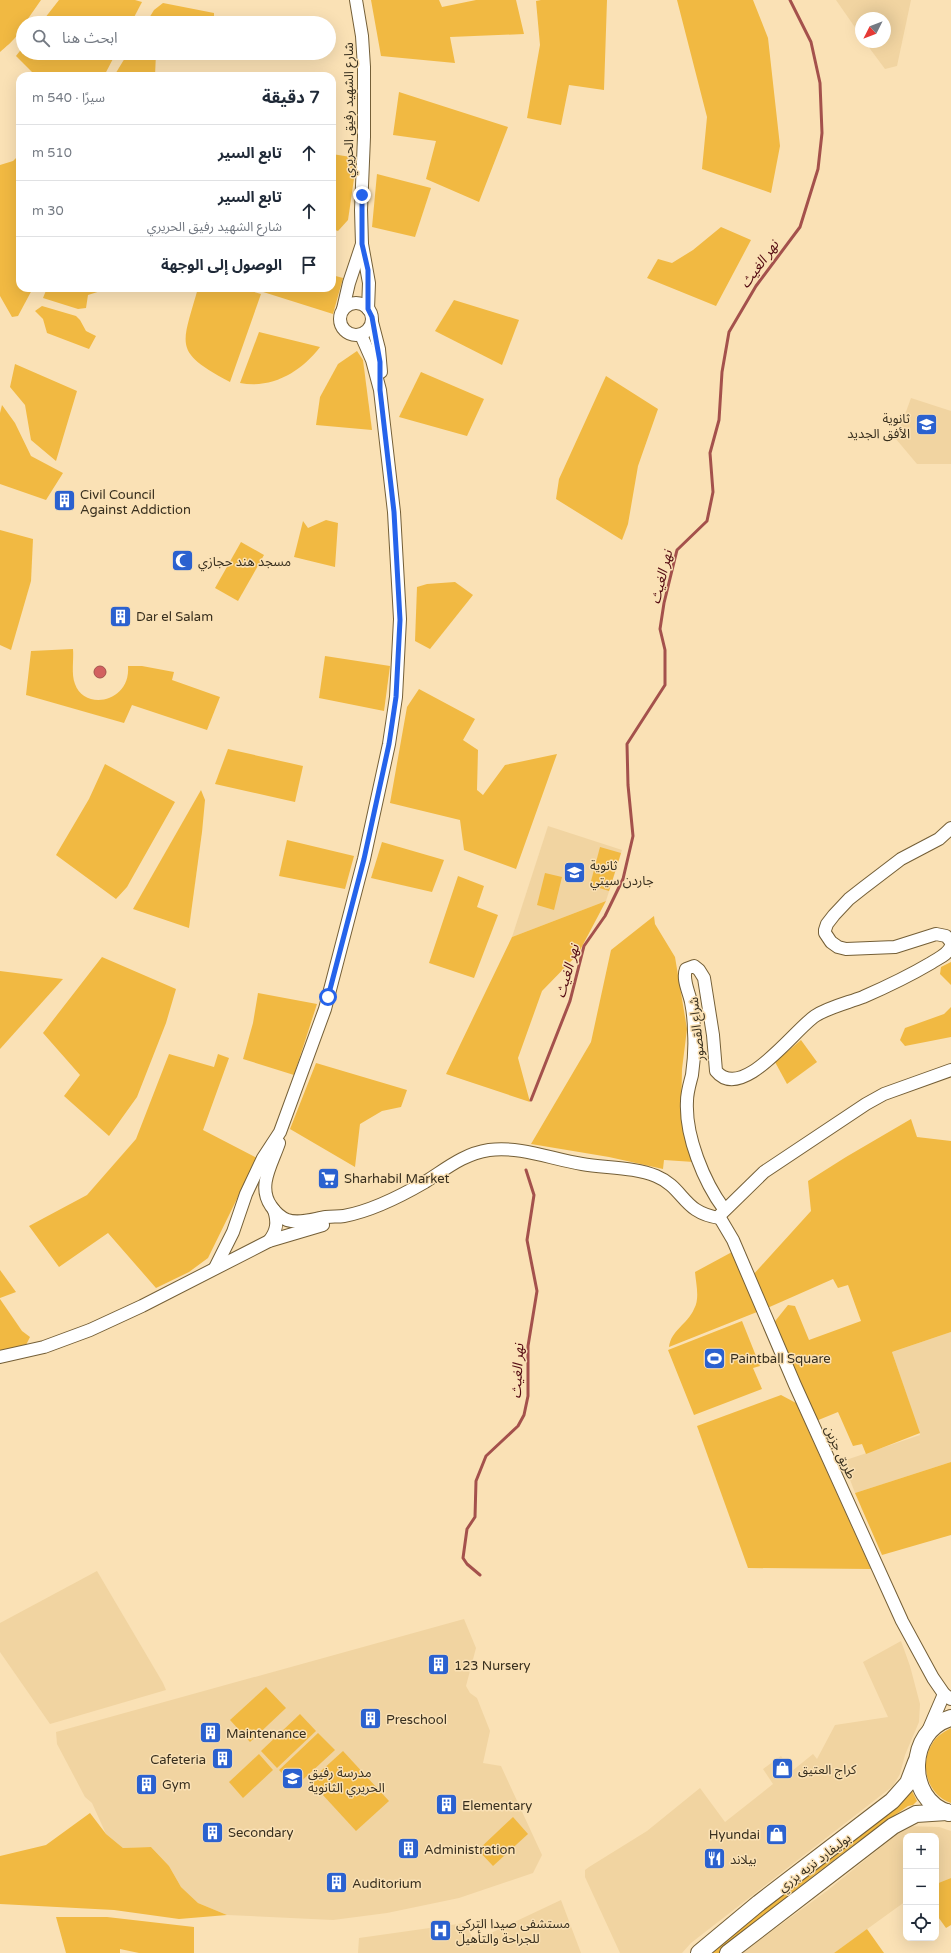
<!DOCTYPE html>
<html lang="ar">
<head>
<meta charset="utf-8">
<style>
	:root { --surface:#fff; --page:#f2f2f3; --text:#1f2937; --muted:#747a83; --line:#e0e1e3 }
	body { margin:0; font-family:"Varela Round","Noto Sans Arabic",sans-serif; background:var(--page); color:var(--text); direction:rtl }
	.controls { position:absolute; right:12px; bottom:12px; display:grid; overflow:hidden; border-radius:8px; box-shadow:0 4px 16px #0002 }
	.controls button { width:36px; height:36px; display:grid; place-items:center; padding:0; border:0; border-bottom:1px solid var(--line); background:var(--surface); color:var(--text); font:20px sans-serif }
	.compass { position:absolute; left:855px; top:12px; width:36px; height:36px; border-radius:50%; background:var(--surface); box-shadow:0 4px 16px #0002; rotate:228deg }
	.stop { position:absolute; width:12px; height:12px; margin:-9px; border:3px solid #2563eb; border-radius:50%; background:#fff }
	.stop.end { background:#2563eb; border-color:#fff; box-shadow:0 1px 4px #0008 }
	.list { margin:0; padding:0; list-style:none }
	h2 { display:flex; justify-content:space-between; align-items:center; height:52px; margin:0; padding:0 16px; font-size:17px }
	h2 small { font-size:13px; font-weight:400; color:var(--muted) }
	.list li { display:grid; grid-template-columns:26px 1fr auto; gap:12px; align-items:center; box-sizing:border-box; height:56px; padding:0 16px; border-top:1px solid var(--line) }
	.list b { display:block; font-size:15px; white-space:nowrap }
	.list p { margin:0; font-size:13px; white-space:nowrap; color:var(--muted) }
	.list em { font-size:13px; font-style:normal; color:var(--muted) }
	.icon { flex:none; width:22px; height:22px; fill:none; stroke:currentColor; stroke-width:2; stroke-linecap:round; stroke-linejoin:round }
	.map { position:relative; flex:none; width:951px; height:1953px; overflow:hidden; direction:ltr }
	.search { position:absolute; background:var(--surface); box-shadow:0 4px 16px #0002; left:16px; top:16px; width:320px; height:44px; display:flex; align-items:center; gap:10px; box-sizing:border-box; padding:0 14px; border-radius:22px; color:var(--muted); font-size:15px }
	.panel { position:absolute; background:var(--surface); box-shadow:0 4px 16px #0002; left:16px; top:72px; width:320px; height:220px; border-radius:12px; direction:rtl }
	.map>svg:first-child { display:block }
	.built { fill:#f1d4a1 }
	.green { fill:#f1b942 }
	.water { fill:#d2605f; stroke:#a4514c }
	.lines { fill:none; stroke-linecap:round; stroke-linejoin:round }
	.stream { stroke:#a4514c; stroke-width:3 }
	.secondary-casing { stroke:#745f37; stroke-width:14 }
	.highway-casing { stroke:#745f37; stroke-width:18 }
	.secondary { stroke:#fff; stroke-width:12 }
	.highway { stroke:#fff; stroke-width:16 }
	.route { stroke:#2563eb; stroke-width:5 }
	.labels { text-anchor:middle; stroke-width:3; stroke-linejoin:round; paint-order:stroke }
	.street-label { font-size:13px; fill:#382f1e; stroke:#fae1b5 }
	.poi-label { font-size:13px; fill:#382f1e; stroke:#fae1b5; text-anchor:start }
	.water-label { font-size:14px; font-style:italic; fill:#550b12; stroke:#fae1b5 }
</style>
</head>
<body>
<div class="map">
<svg width="951" height="1953" viewBox="0 0 951 1953">
	<rect width="100%" height="100%" fill="#fae1b5"/>
	<g class="built">
		<path d="M 836,0 L 911,0 L 897,66 L 885,69 L 865,42 L 885,42 L 885,18 L 861,18 L 861,36 Z"/>
		<path d="M 911,398 L 951,411 L 951,464 L 917,464 L 896,439 Z"/>
		<path d="M 548,826 L 622,850 L 606,901 L 512,937 Z"/>
		<path d="M 951,1332 L 951,1462 L 855,1493 L 843,1461 L 920,1435 L 892,1352 Z"/>
		<path d="M 97,1571 L 163,1683 L 166,1690 L 50,1724 L 0,1652 L 0,1623 Z"/>
		<path d="M 464,1619 L 476,1648 L 466,1686 L 470,1693 L 477,1698 L 490,1731 L 483,1763 L 501,1766 L 542,1855 L 533,1873 L 459,1898 L 387,1913 L 333,1920 L 227,1915 L 198,1903 L 181,1887 L 169,1866 L 151,1847 L 123,1848 L 106,1834 L 92,1803 L 85,1797 L 57,1744 L 56,1732 Z"/>
		<path d="M 901,1641 L 910,1666 L 920,1704 L 919,1722 L 905,1755 L 900,1774 L 893,1786 L 691,1943 L 682,1953 L 620,1953 L 585,1877 L 585,1870 L 589,1867 L 647,1831 L 700,1788 L 725,1822 L 773,1784 L 763,1769 L 781,1756 L 792,1771 L 813,1754 L 817,1759 L 835,1725 L 888,1717 L 863,1662 Z"/>
		<path d="M 907,1826 L 939,1827 L 951,1831 L 951,1878 L 936,1884 L 936,1836 L 906,1836 L 906,1901 L 834,1953 L 742,1953 L 828,1890 Z"/>
		<path d="M 561,1900 L 581,1953 L 358,1953 L 359,1938 L 465,1923 L 474,1941 Z"/>
	</g>
	<g class="green">
		<path d="M 0,0 L 41,0 L 25,23 L 23,23 C 22,34 8,45 0,52 Z"/>
		<path d="M 59,0 L 135,0 L 142,2 L 131,23 L 41,23 Z"/>
		<path d="M 371,0 L 439,0 L 442,7 L 476,0 L 516,0 L 524,34 L 450,37 L 455,63 L 381,56 Z"/>
		<path d="M 541,0 L 607,0 L 604,90 L 569,85 L 561,125 L 527,118 L 540,45 L 536,1 Z"/>
		<path d="M 677,0 L 753,0 L 768,38 L 780,146 L 771,193 L 702,169 L 707,117 Z"/>
		<path d="M 163,3 L 214,13 L 214,23 L 146,23 L 154,10 Z"/>
		<path d="M 23,47 L 23,53 L 116,53 L 104,76 L 36,76 L 16,56 Z"/>
		<path d="M 128,53 L 217,53 L 217,55 L 156,53 L 155,76 L 114,76 Z"/>
		<path d="M 399,92 L 508,127 L 479,202 L 426,179 L 436,141 L 393,135 Z"/>
		<path d="M 20,154 L 20,288 L 33,288 L 18,316 L 12,317 L 0,296 L 0,165 L 13,161 Z"/>
		<path d="M 332,154 L 357,158 L 348,220 L 338,231 L 332,229 Z"/>
		<path d="M 377,174 L 431,188 L 415,237 L 372,227 Z"/>
		<path d="M 721,227 L 751,240 L 716,306 L 647,278 L 658,259 L 672,263 L 693,250 Z"/>
		<path d="M 332,275 L 343,278 L 333,314 L 260,291 L 261,288 L 332,288 Z"/>
		<path d="M 47,288 L 110,288 L 88,295 L 86,308 L 78,309 L 43,298 Z"/>
		<path d="M 198,288 L 241,288 L 261,294 L 230,382 C 172,351 182,346 198,288 Z"/>
		<path d="M 454,300 L 519,320 L 502,365 L 435,331 Z"/>
		<path d="M 42,306 L 76,316 L 80,320 L 86,331 L 96,336 L 89,349 L 47,333 L 43,319 L 35,311 Z"/>
		<path d="M 259,332 L 320,347 C 301,372 272,389 240,383 Z"/>
		<path d="M 357,351 L 363,360 L 372,430 L 316,425 L 320,397 L 338,364 Z"/>
		<path d="M 15,364 L 77,391 L 56,461 L 31,440 L 25,405 L 10,387 Z"/>
		<path d="M 421,372 L 484,399 L 467,436 L 399,417 Z"/>
		<path d="M 606,376 L 658,409 L 638,466 L 628,524 L 622,540 L 556,499 L 559,479 Z"/>
		<path d="M 2,405 L 15,423 L 31,456 L 63,473 L 46,500 L 0,484 L 0,413 Z"/>
		<path d="M 326,520 L 338,523 L 335,567 L 294,557 L 303,521 L 308,528 Z"/>
		<path d="M 0,530 L 33,539 L 31,581 L 11,650 L 0,645 Z"/>
		<path d="M 241,542 L 264,555 L 238,601 L 215,588 Z"/>
		<path d="M 455,582 L 473,595 L 430,649 L 415,641 L 417,587 L 427,584 Z"/>
		<path d="M 73,649 C 74,659 71,674 75,684 C 84,711 131,703 128,666 L 142,666 L 174,672 L 172,680 L 220,697 L 207,730 L 132,705 L 124,723 L 26,695 L 31,651 Z"/>
		<path d="M 325,656 L 390,666 L 384,711 L 319,698 Z"/>
		<path d="M 419,689 L 475,719 L 463,740 L 478,750 L 477,790 L 483,795 L 505,765 L 557,754 L 516,869 L 464,850 L 460,820 L 390,803 L 407,707 Z"/>
		<path d="M 228,749 L 303,766 L 295,802 L 215,784 Z"/>
		<path d="M 105,764 L 175,802 L 127,887 L 116,899 L 56,855 L 89,799 Z"/>
		<path d="M 201,790 L 205,800 L 202,832 L 189,928 L 133,909 Z"/>
		<path d="M 287,840 L 354,856 L 345,889 L 279,876 Z"/>
		<path d="M 382,842 L 444,860 L 432,892 L 371,878 Z"/>
		<path d="M 600,847 L 621,853 L 609,891 L 590,885 Z"/>
		<path d="M 545,873 L 562,877 L 554,910 L 537,905 Z"/>
		<path d="M 458,876 L 484,886 L 477,907 L 498,915 L 474,978 L 429,963 Z"/>
		<path d="M 606,901 L 578,954 L 542,991 L 518,1058 L 530,1102 L 446,1074 L 512,937 Z"/>
		<path d="M 654,916 L 655,924 L 675,957 L 687,1029 L 682,1069 L 681,1115 L 694,1162 L 664,1160 L 663,1169 L 609,1157 L 531,1144 L 591,1042 L 611,950 Z"/>
		<path d="M 102,957 L 176,989 L 166,1023 L 137,1097 L 109,1136 L 64,1096 L 80,1075 L 43,1033 Z"/>
		<path d="M 951,962 L 951,985 L 940,974 L 941,967 Z"/>
		<path d="M 0,971 L 63,979 L 0,1049 Z"/>
		<path d="M 258,993 L 317,1004 L 294,1075 L 243,1059 L 253,1023 Z"/>
		<path d="M 951,1007 L 951,1037 L 905,1046 L 900,1040 L 905,1028 L 944,1014 Z"/>
		<path d="M 801,1040 L 817,1062 L 787,1084 L 775,1062 Z"/>
		<path d="M 169,1054 L 214,1067 L 218,1054 L 229,1058 L 203,1130 L 257,1158 L 208,1258 L 189,1272 L 156,1288 L 108,1233 L 59,1267 L 29,1226 L 87,1195 L 136,1139 Z"/>
		<path d="M 316,1063 L 407,1090 L 401,1107 L 382,1111 L 360,1124 L 355,1167 L 290,1129 Z"/>
		<path d="M 911,1119 L 917,1137 L 951,1141 L 951,1332 L 892,1352 L 920,1433 L 866,1454 L 862,1444 L 853,1446 L 838,1412 L 816,1421 L 772,1325 L 788,1305 L 795,1306 L 809,1340 L 861,1321 L 848,1285 L 838,1288 L 833,1279 L 765,1309 L 752,1276 L 811,1211 L 808,1181 L 846,1157 Z"/>
		<path d="M 732,1252 L 757,1312 L 669,1347 C 671,1330 687,1325 694,1309 C 700,1299 696,1284 695,1272 Z"/>
		<path d="M 0,1270 L 16,1292 L 0,1298 Z"/>
		<path d="M 0,1299 L 22,1331 L 30,1337 L 26,1345 L 0,1351 Z"/>
		<path d="M 742,1321 L 760,1366 L 753,1368 L 762,1389 L 694,1415 L 668,1350 Z"/>
		<path d="M 781,1395 L 796,1403 L 871,1569 L 748,1568 L 697,1426 Z"/>
		<path d="M 951,1462 L 951,1535 L 882,1555 L 855,1493 Z"/>
		<path d="M 266,1687 L 286,1708 L 250,1742 L 230,1720 Z"/>
		<path d="M 300,1714 L 316,1731 L 277,1768 L 261,1751 Z"/>
		<path d="M 951,1728 L 951,1803 C 927,1795 919,1764 932,1744 C 936,1736 944,1732 951,1728 Z"/>
		<path d="M 318,1733 L 335,1750 L 295,1787 L 279,1770 Z"/>
		<path d="M 343,1751 L 389,1801 L 356,1831 L 310,1781 Z"/>
		<path d="M 259,1754 L 273,1770 L 243,1798 L 229,1782 Z"/>
		<path d="M 912,1791 L 917,1801 L 913,1805 L 908,1806 C 843,1851 780,1901 720,1953 L 710,1953 Z"/>
		<path d="M 90,1813 L 106,1834 L 123,1848 L 151,1847 L 169,1866 L 181,1887 L 198,1903 L 227,1915 L 179,1919 L 114,1910 L 0,1904 L 0,1856 L 46,1845 Z"/>
		<path d="M 513,1817 L 528,1834 L 493,1866 L 478,1850 Z"/>
		<path d="M 951,1878 L 951,1925 L 946,1928 L 936,1914 L 936,1884 Z"/>
		<path d="M 56,1917 L 107,1917 L 194,1927 L 194,1953 L 139,1953 L 120,1949 L 120,1953 L 66,1953 Z"/>
		<path d="M 867,1929 L 884,1953 L 834,1953 Z"/>
	</g>
	<circle class="water" cx="100" cy="672" r="6"/>
	<g class="lines">
		<g class="stream">
			<path d="M 531,1100 L 570,1001 L 584,946 L 605,916 L 623,879 L 633,836 L 628,785 L 627,744 L 665,685 L 665,650 L 660,629 L 664,603 L 677,550 L 707,521 L 713,492 L 710,453 L 719,420 L 722,372 L 729,332 L 756,286 L 800,227 L 818,169 L 822,133 L 820,83 L 811,42 L 790,0"/>
			<path d="M 480,1575 L 467,1564 L 463,1558 L 467,1529 L 475,1517 L 476,1481 L 486,1456 L 518,1426 L 524,1415 L 528,1396 L 528,1346 L 537,1291 L 527,1240 L 534,1195 L 526,1170"/>
		</g>
		<defs>
			<g id="secondary">
				<path d="M 356,0 L 362,36 L 364,67 L 364,137 L 361,210 L 362,244 L 369,283 L 368,309"/>
				<circle cx="356" cy="319" r="16"/>
				<path d="M 343,309 L 349,283 L 362,244"/>
				<path d="M 372,322 L 379,349 L 381,372"/>
				<path d="M 951,828 L 939,839 L 901,859 L 863,888 L 849,899 L 834,915 L 827,924 L 825,930 L 825,933 L 831,942 L 838,947 L 846,949 L 895,947 L 936,934 L 946,936 L 951,942"/>
				<path d="M 279,1143 C 272,1164 257,1186 271,1206 C 275,1212 280,1217 287,1220 C 299,1224 313,1219 326,1217 C 332,1216 338,1217 344,1216 C 371,1211 401,1196 425,1182 C 446,1169 463,1154 489,1150 C 521,1146 551,1159 582,1164 C 605,1168 635,1167 656,1176 C 685,1188 682,1213 720,1218"/>
				<path d="M 724,1209 C 704,1182 685,1136 687,1101 C 687,1092 690,1083 692,1075 C 694,1061 695,1046 694,1032 C 694,1022 693,1012 691,1002 C 689,992 682,979 686,969 L 694,966 L 699,970 L 704,978 L 713,1035 L 716,1071 C 742,1103 794,1030 815,1016 C 829,1007 847,1003 863,997 C 886,987 909,976 931,963 C 938,958 948,955 951,946"/>
				<path d="M 720,1215 L 764,1172 L 866,1104 L 884,1094 L 951,1070"/>
				<path d="M 720,1218 L 733,1240 L 795,1385 L 902,1621 L 933,1678 L 944,1694 L 951,1699"/>
				<path d="M 269,1241 C 277,1231 278,1222 274,1210"/>
				<path d="M 215,1268 L 233,1232 L 246,1194 L 263,1158 L 280,1132 L 325,1009 L 364,859 L 389,744 L 396,697 L 400,619 L 394,512 L 380,390 L 372,360 L 361,335"/>
				<path d="M 0,1357 L 44,1347 L 90,1330 L 142,1306 L 269,1241 L 323,1225"/>
				<path d="M 928,1731 L 944,1694"/>
			</g>
			<g id="highway">
				<path d="M 949,1813 C 905,1800 907,1730 951,1718"/>
				<path d="M 699,1953 L 759,1903 L 892,1801 L 908,1783 L 916,1762"/>
				<path d="M 728,1953 L 893,1826 L 916,1814 L 947,1812"/>
			</g>
		</defs>
		<use href="#secondary" class="secondary-casing"/>
		<use href="#highway" class="highway-casing"/>
		<use href="#secondary" class="secondary"/>
		<use href="#highway" class="highway"/>
	</g>
	<g class="lines">
		<path class="route" d="M 328,997 L 364,859 L 389,744 L 396,697 L 400,620 L 394,512 L 380,390 L 380,362 L 372,317 L 368,309 L 368,270 L 362,244 L 362,195"/>
	</g>
	<defs>
		<symbol id="school-square" viewBox="-11 -11 22 22"><rect x="-9" y="-9" width="18" height="18" rx="4" fill="#2b61cf" stroke="#fae1b5"/><path d="M0-5L7-2L0 1L-7-2ZM-4 1L0 2.5L4 1V4Q0 6-4 4Z" fill="#fff"/></symbol>
		<symbol id="building-square" viewBox="-11 -11 22 22"><rect x="-9" y="-9" width="18" height="18" rx="4" fill="#2b61cf" stroke="#fae1b5"/><path d="M-4-6H4V6H1V3H-1V6H-4ZM-2.5-4.3h1.7v1.8h-1.7ZM.8-4.3h1.7v1.8H.8ZM-2.5-1h1.7V.8h-1.7ZM.8-1h1.7V.8H.8Z" fill="#fff"/></symbol>
		<symbol id="mosque-square" viewBox="-11 -11 22 22"><rect x="-9" y="-9" width="18" height="18" rx="4" fill="#2b61cf" stroke="#fae1b5"/><path d="M3.5-4.9A6 6 0 1 0 3.5 4.9A5 5 0 1 1 3.5-4.9Z" fill="#fff"/></symbol>
		<symbol id="supermarket-square" viewBox="-11 -11 22 22"><rect x="-9" y="-9" width="18" height="18" rx="4" fill="#2b61cf" stroke="#fae1b5"/><path d="M-6-5.5h2.5l.6 2H6L4.5 2H-2.5L-4.4-4H-6ZM-1.5 3.2a1.3 1.3 0 1 0 .1 0ZM3 3.2a1.3 1.3 0 1 0 .1 0Z" fill="#fff"/></symbol>
		<symbol id="stadium-square" viewBox="-11 -11 22 22"><rect x="-9" y="-9" width="18" height="18" rx="4" fill="#2b61cf" stroke="#fae1b5"/><path d="M0-5a6.5 5 0 1 0 0 10a6.5 5 0 1 0 0-10ZM-3.5-1.8h7v3.6h-7Z" fill="#fff"/></symbol>
		<symbol id="shop-square" viewBox="-11 -11 22 22"><rect x="-9" y="-9" width="18" height="18" rx="4" fill="#2b61cf" stroke="#fae1b5"/><path d="M-5-2.5h2.3a2.7 3.5 0 0 1 5.4 0H5L5.5 6h-11ZM-1.5-2.5h3a1.5 2.3 0 0 0-3 0Z" fill="#fff"/></symbol>
		<symbol id="restaurant-square" viewBox="-11 -11 22 22"><rect x="-9" y="-9" width="18" height="18" rx="4" fill="#2b61cf" stroke="#fae1b5"/><path d="M-5-6h1v4h1v-4h1v4h1v-4h1v5L-1.5 .5V6h-2V.5L-5-1ZM5-6V6H3V1.5H1.5Q1.5-4 5-6Z" fill="#fff"/></symbol>
		<symbol id="hospital-square" viewBox="-11 -11 22 22"><rect x="-9" y="-9" width="18" height="18" rx="4" fill="#2b61cf" stroke="#fae1b5"/><path d="M-5-5h3v3.5h4V-5h3V5h-3V1.5h-4V5h-3Z" fill="#fff"/></symbol>
	</defs>
	<g fill-rule="evenodd">
		<use href="#school-square" x="914" y="412" width="25" height="25"/>
		<use href="#building-square" x="52" y="488" width="25" height="25"/>
		<use href="#mosque-square" x="170" y="548" width="25" height="25"/>
		<use href="#building-square" x="108" y="604" width="25" height="25"/>
		<use href="#school-square" x="562" y="860" width="25" height="25"/>
		<use href="#supermarket-square" x="316" y="1166" width="25" height="25"/>
		<use href="#stadium-square" x="702" y="1346" width="25" height="25"/>
		<use href="#building-square" x="426" y="1652" width="25" height="25"/>
		<use href="#building-square" x="358" y="1706" width="25" height="25"/>
		<use href="#building-square" x="198" y="1720" width="25" height="25"/>
		<use href="#building-square" x="210" y="1746" width="25" height="25"/>
		<use href="#shop-square" x="770" y="1756" width="25" height="25"/>
		<use href="#school-square" x="280" y="1766" width="25" height="25"/>
		<use href="#building-square" x="134" y="1772" width="25" height="25"/>
		<use href="#building-square" x="434" y="1792" width="25" height="25"/>
		<use href="#building-square" x="200" y="1820" width="25" height="25"/>
		<use href="#shop-square" x="764" y="1822" width="25" height="25"/>
		<use href="#building-square" x="396" y="1836" width="25" height="25"/>
		<use href="#restaurant-square" x="702" y="1846" width="25" height="25"/>
		<use href="#building-square" x="324" y="1870" width="25" height="25"/>
		<use href="#hospital-square" x="428" y="1918" width="25" height="25"/>
	</g>
	<g class="labels">
		<g class="street-label">
			<text transform="translate(348 110) rotate(-90)" y="5">شارع الشهيد رفيق الحريري</text>
			<text transform="translate(696 1029) rotate(-96)" y="5">شراع القصور</text>
			<text transform="translate(841 1452) rotate(65)" y="5">طريق جزين</text>
			<text transform="translate(814 1862) rotate(-37)" y="5">بوليفارد نزيه بزري</text>
		</g>
		<g class="poi-label">
			<text x="910" y="423" text-anchor="end">ثانوية<tspan x="910" dy="15">الأفق الجديد</tspan></text>
			<text x="80" y="499">Civil Council<tspan x="80" dy="15">Against Addiction</tspan></text>
			<text x="198" y="566">مسجد هند حجازي</text>
			<text x="136" y="621">Dar el Salam</text>
			<text x="590" y="870">ثانوية<tspan x="590" dy="15">جاردن سيتي</tspan></text>
			<text x="344" y="1183">Sharhabil Market</text>
			<text x="730" y="1363">Paintball Square</text>
			<text x="454" y="1670">123 Nursery</text>
			<text x="386" y="1724">Preschool</text>
			<text x="226" y="1738">Maintenance</text>
			<text x="206" y="1764" text-anchor="end">Cafeteria</text>
			<text x="798" y="1774">كراج العتيق</text>
			<text x="308" y="1777">مدرسة رفيق<tspan x="308" dy="15">الحريري الثانوية</tspan></text>
			<text x="162" y="1789">Gym</text>
			<text x="462" y="1810">Elementary</text>
			<text x="228" y="1837">Secondary</text>
			<text x="760" y="1839" text-anchor="end">Hyundai</text>
			<text x="424" y="1854">Administration</text>
			<text x="730" y="1864">بيلاند</text>
			<text x="352" y="1888">Auditorium</text>
			<text x="456" y="1928">مستشفى صيدا التركي<tspan x="456" dy="15">للجراحة والتأهيل</tspan></text>
		</g>
		<g class="water-label">
			<text transform="translate(759 264) rotate(-54)" y="5">نهر الغيث</text>
			<text transform="translate(661 577) rotate(-76)" y="5">نهر الغيث</text>
			<text transform="translate(567 971) rotate(-74)" y="5">نهر الغيث</text>
			<text transform="translate(517 1371) rotate(-87)" y="5">نهر الغيث</text>
		</g>
	</g>
</svg>
<div class="controls">
<button>+</button>
<button>−</button>
<button><svg class="icon" aria-label="locate" viewBox="0 0 24 24"><circle cx="12" cy="12" r="6"/><path d="M12 2v4M12 18v4M2 12h4M18 12h4"/></svg></button>
</div>
<svg class="compass" viewBox="-18 -18 36 36"><path d="M0-13l5 13h-10z" fill="#e53935"/><path d="M0 13l5-13h-10z" fill="#747a83"/></svg>
<div class="stop" style="left:328px;top:997px"></div>
<div class="stop end" style="left:362px;top:195px"></div>
<div class="search"><svg class="icon" aria-label="search" viewBox="0 0 24 24"><circle cx="10" cy="10" r="6"/><path d="M15 15l6 6"/></svg>ابحث هنا</div>
<section class="panel">
<h2>7 دقيقة<small>سيرًا · 540 m</small></h2>
<ul class="list">
<li><svg class="icon" aria-label="ahead" viewBox="0 0 24 24"><path d="M12 20V5M6 11l6-6 6 6"/></svg><div><b>تابع السير</b></div><em>510 m</em></li>
<li><svg class="icon" aria-label="ahead" viewBox="0 0 24 24"><path d="M12 20V5M6 11l6-6 6 6"/></svg><div><b>تابع السير</b><p>شارع الشهيد رفيق الحريري</p></div><em>30 m</em></li>
<li><svg class="icon" aria-label="arrive" viewBox="0 0 24 24"><path d="M6 21V4h12l-3 4 3 4H6"/></svg><div><b>الوصول إلى الوجهة</b></div></li>
</ul>
</section>
</div>
</body>
</html>
